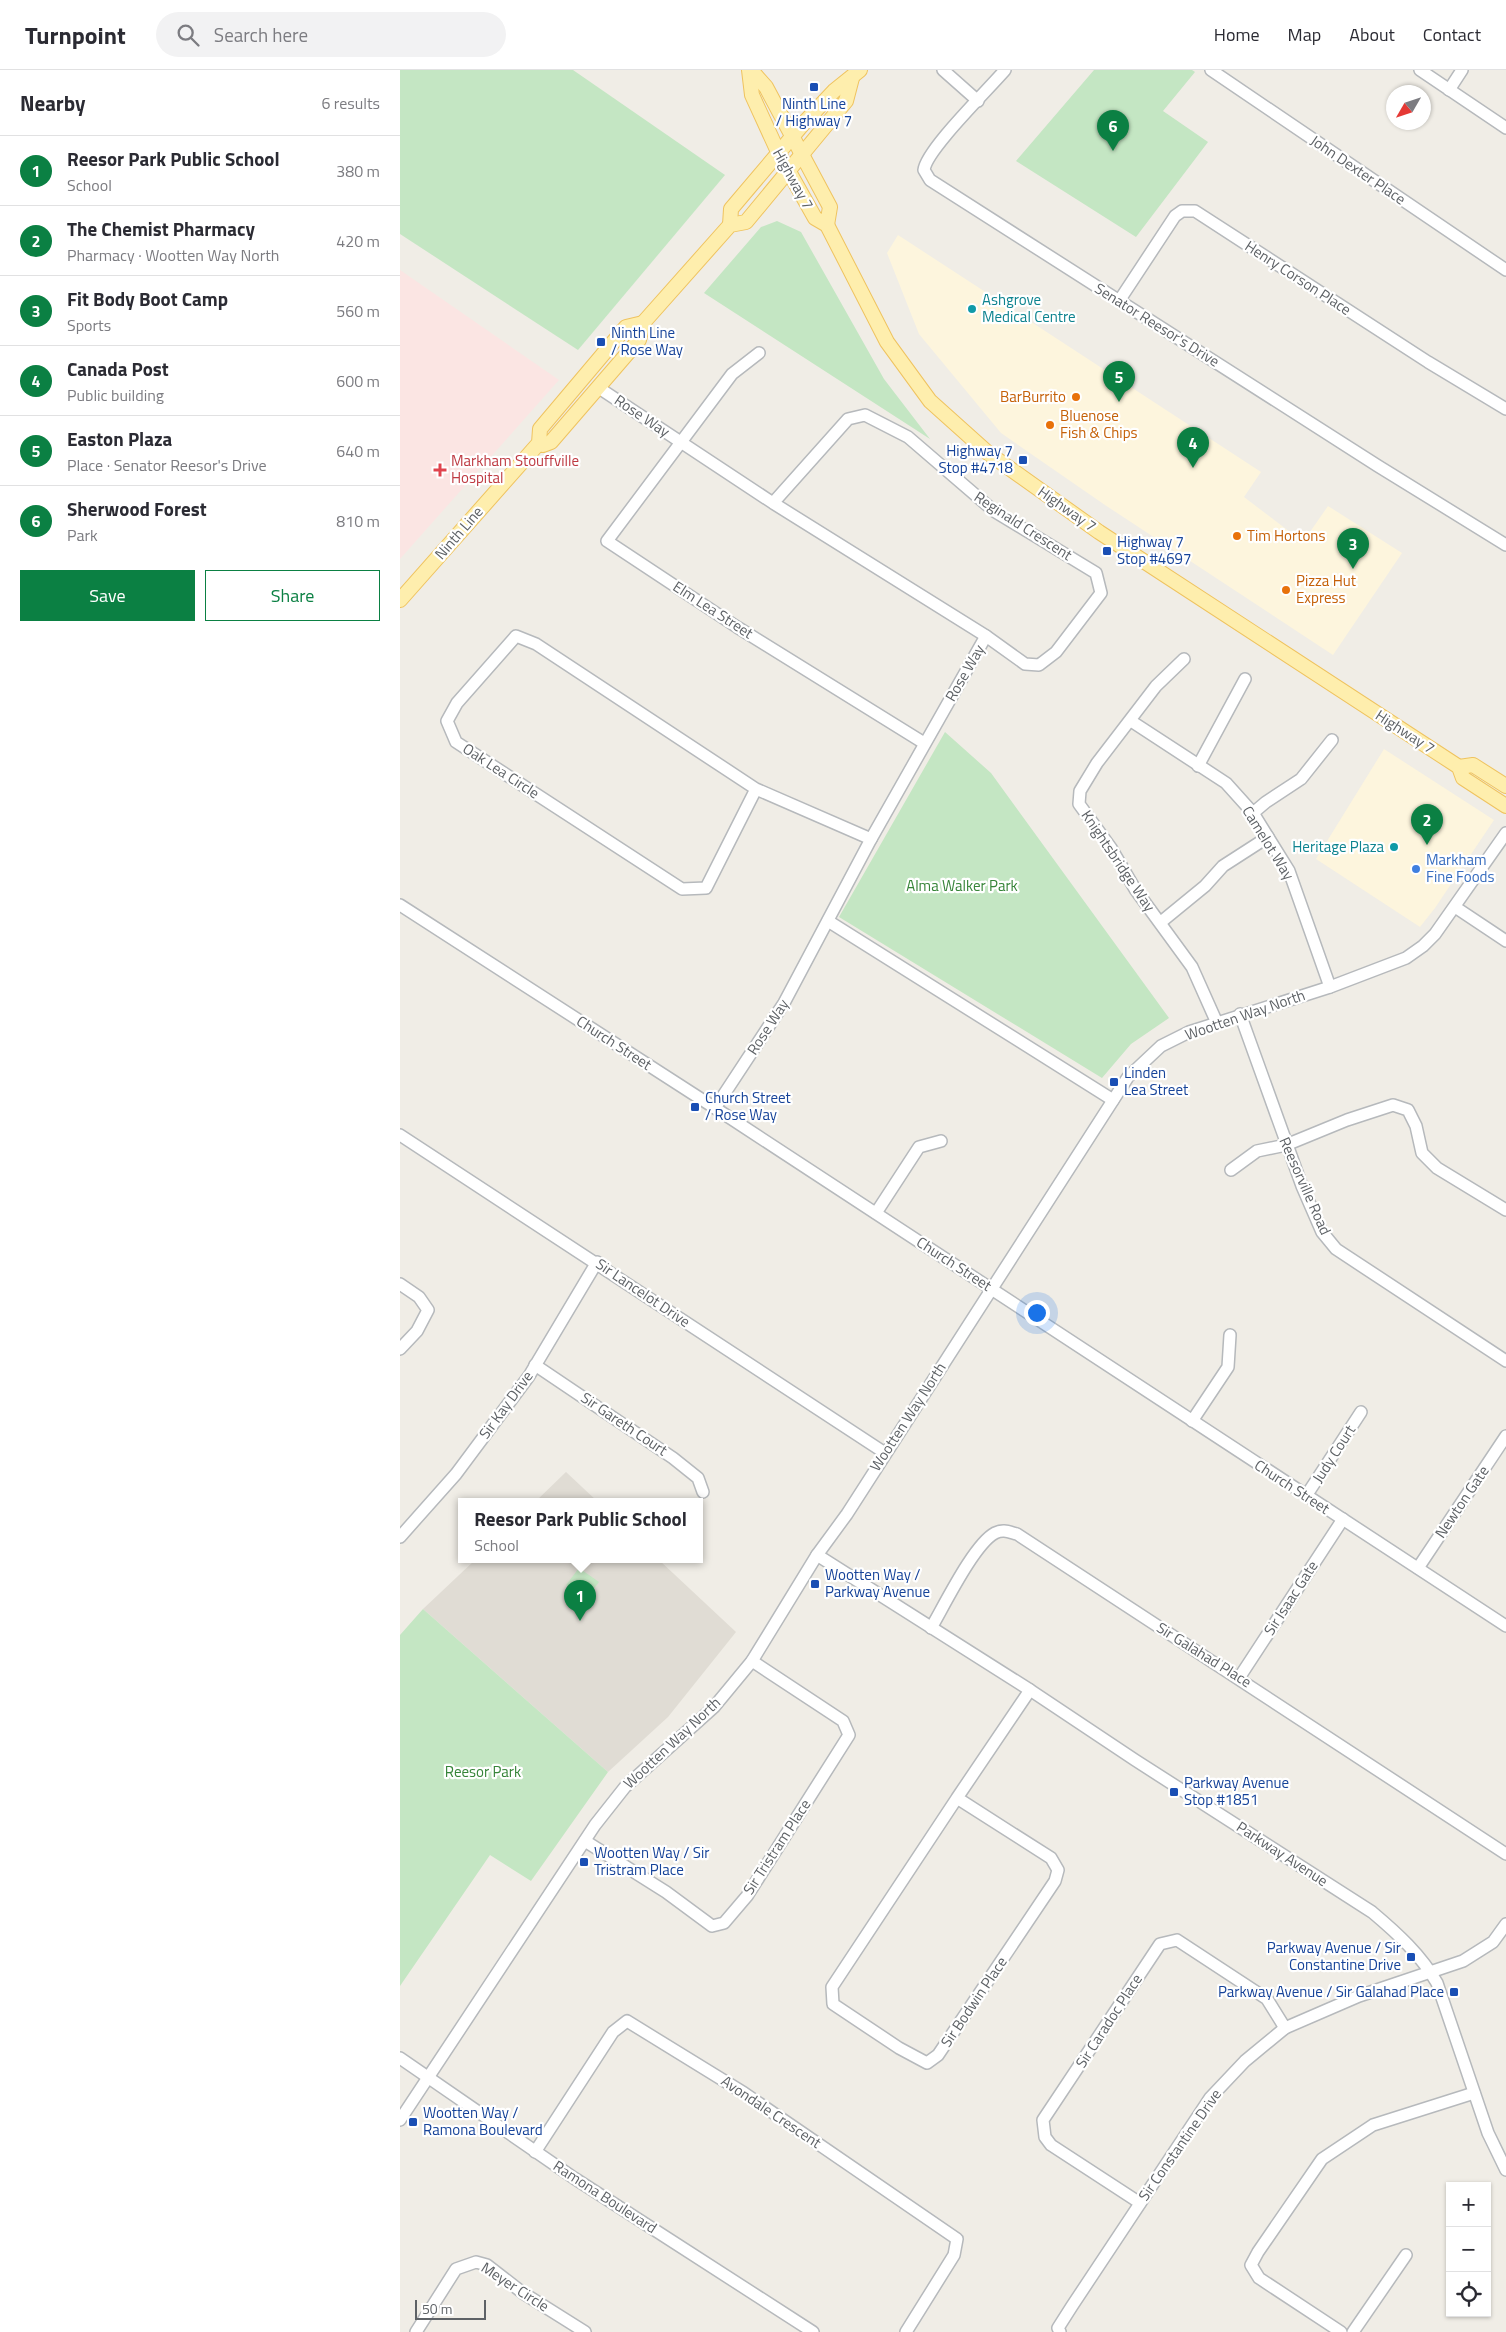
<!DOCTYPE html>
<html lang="en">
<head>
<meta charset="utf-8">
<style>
	:root { --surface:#fff; --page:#f2f2f3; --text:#2b2b33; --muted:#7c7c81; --line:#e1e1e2; --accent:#0b8043 }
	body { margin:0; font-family:"Titillium Web",sans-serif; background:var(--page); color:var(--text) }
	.controls { position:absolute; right:15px; bottom:15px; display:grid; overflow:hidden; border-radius:0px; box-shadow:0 1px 4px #0004 }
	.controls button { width:45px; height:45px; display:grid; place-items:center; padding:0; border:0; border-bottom:1px solid var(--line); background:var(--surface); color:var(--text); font:25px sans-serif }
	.compass { position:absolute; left:986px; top:15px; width:45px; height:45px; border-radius:50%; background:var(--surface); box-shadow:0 1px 4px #0004; rotate:231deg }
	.scale { position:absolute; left:15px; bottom:12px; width:71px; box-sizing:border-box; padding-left:5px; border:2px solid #5e6266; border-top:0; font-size:14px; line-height:18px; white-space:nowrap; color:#5e6266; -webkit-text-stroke:4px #fff; paint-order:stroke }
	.you { position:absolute; left:636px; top:1242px; width:18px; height:18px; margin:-12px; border:4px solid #fff; border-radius:50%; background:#1a73e8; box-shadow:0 0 0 8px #1a73e833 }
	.badge { display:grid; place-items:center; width:32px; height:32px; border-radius:50%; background:var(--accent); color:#fff; font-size:16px; font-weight:700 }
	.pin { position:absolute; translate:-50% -41px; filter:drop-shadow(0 1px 2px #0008) }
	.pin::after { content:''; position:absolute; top:26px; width:18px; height:15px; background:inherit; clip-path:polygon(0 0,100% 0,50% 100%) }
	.popup { position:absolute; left:58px; top:1428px; width:245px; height:65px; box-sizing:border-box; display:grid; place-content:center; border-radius:0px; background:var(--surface); filter:drop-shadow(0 1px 4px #0005); font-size:16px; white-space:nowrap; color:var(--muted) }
	.popup b { font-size:19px; color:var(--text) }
	.popup::after { content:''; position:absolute; left:50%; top:100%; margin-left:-10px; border:10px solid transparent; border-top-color:var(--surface) }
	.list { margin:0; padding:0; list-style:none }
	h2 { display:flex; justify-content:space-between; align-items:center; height:65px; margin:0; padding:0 20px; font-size:21px }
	h2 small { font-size:16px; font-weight:400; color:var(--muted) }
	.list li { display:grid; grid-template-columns:32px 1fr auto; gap:15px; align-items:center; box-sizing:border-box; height:70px; padding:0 20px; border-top:1px solid var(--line) }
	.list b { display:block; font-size:19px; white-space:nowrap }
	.list p { margin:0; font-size:16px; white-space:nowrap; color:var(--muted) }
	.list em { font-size:16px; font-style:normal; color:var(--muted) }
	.actions { display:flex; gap:10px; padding:15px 20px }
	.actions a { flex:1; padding:11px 0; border:1px solid var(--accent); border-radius:0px; text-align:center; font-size:18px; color:var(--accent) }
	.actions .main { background:var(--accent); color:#fff }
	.icon { flex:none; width:28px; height:28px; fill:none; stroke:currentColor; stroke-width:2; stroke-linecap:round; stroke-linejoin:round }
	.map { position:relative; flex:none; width:1106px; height:2262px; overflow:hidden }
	header { display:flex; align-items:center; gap:30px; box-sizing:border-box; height:70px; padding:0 25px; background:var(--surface); border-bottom:1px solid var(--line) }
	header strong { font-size:24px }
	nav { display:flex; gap:28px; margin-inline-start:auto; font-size:18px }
	.search { width:350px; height:45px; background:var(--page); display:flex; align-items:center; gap:12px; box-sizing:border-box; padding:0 18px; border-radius:28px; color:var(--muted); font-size:19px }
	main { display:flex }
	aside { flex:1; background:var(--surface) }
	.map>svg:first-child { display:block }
	.commercial { fill:#fdf5dd }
	.education { fill:#e0dcd4 }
	.medical { fill:#fbe5e3 }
	.green { fill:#c4e6c3 }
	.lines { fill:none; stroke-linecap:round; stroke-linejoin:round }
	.minor-casing { stroke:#b6b9bc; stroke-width:14 }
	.major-casing { stroke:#efc35f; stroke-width:16 }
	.minor { stroke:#fff; stroke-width:11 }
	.major { stroke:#feeead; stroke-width:14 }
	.transit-dot { fill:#1a4fb4; stroke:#fff; stroke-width:2 }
	.culture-dot { fill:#0f9aa8; stroke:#fff; stroke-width:2 }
	.food-dot { fill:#e8710a; stroke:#fff; stroke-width:2 }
	.health-dot { fill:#e0444e; stroke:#fff; stroke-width:2 }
	.shop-dot { fill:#3f7fe0; stroke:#fff; stroke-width:2 }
	.labels { text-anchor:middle; stroke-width:4.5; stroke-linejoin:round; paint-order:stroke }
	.transit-label { font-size:15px; fill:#164399; stroke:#fff; text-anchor:start }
	.street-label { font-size:15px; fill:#5e6266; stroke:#fff }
	.culture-label { font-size:15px; fill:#0d838f; stroke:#fff; text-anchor:start }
	.food-label { font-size:15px; fill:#c56008; stroke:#fff; text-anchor:start }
	.health-label { font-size:15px; fill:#be3a42; stroke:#fff; text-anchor:start }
	.shop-label { font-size:15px; fill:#366cbe; stroke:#fff; text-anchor:start }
	.park-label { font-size:15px; fill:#368438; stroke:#fff }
</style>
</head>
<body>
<header>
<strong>Turnpoint</strong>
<div class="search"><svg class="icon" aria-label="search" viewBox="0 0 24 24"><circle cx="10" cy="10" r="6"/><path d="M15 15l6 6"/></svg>Search here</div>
<nav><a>Home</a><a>Map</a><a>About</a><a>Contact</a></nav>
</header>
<main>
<aside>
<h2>Nearby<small>6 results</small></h2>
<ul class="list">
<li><span class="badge">1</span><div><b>Reesor Park Public School</b><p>School</p></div><em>380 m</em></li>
<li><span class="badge">2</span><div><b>The Chemist Pharmacy</b><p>Pharmacy · Wootten Way North</p></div><em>420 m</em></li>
<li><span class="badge">3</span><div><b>Fit Body Boot Camp</b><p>Sports</p></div><em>560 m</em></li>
<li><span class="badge">4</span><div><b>Canada Post</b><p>Public building</p></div><em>600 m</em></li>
<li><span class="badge">5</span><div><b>Easton Plaza</b><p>Place · Senator Reesor's Drive</p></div><em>640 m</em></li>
<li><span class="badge">6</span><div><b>Sherwood Forest</b><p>Park</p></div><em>810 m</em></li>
</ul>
<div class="actions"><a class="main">Save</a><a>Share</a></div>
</aside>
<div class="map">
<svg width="1106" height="2262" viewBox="0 0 1106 2262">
	<rect width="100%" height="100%" fill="#f0ede6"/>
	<g class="commercial">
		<path d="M 498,165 L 861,402 L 844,427 L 903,472 L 928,436 L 1002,483 L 933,585 L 705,435 L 601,363 L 519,264 L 487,183 Z"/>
		<path d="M 984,679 L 1094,750 L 1035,838 L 1020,857 L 916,789 Z"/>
	</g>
	<g class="education">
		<path d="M 166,1402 L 198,1432 L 135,1432 Z"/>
		<path d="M 75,1490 L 259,1490 L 336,1562 L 268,1647 L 208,1702 L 23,1539 Z"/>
	</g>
	<path class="medical" d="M 0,200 L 159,310 L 0,489 Z"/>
	<g class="green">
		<path d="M 0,0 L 173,0 L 325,105 L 178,280 L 0,164 Z"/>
		<path d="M 694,0 L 792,0 L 795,2 L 763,41 L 808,72 L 736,167 L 616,91 Z"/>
		<path d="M 377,151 L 401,162 L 484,309 L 530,369 L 304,223 L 361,157 Z"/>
		<path d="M 545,662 L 591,703 L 769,948 L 731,974 L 702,1008 L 439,847 Z"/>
		<path d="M 179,1498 L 199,1512 L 186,1529 L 166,1515 Z"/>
		<path d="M 23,1539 L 208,1702 L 131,1811 L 90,1785 L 0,1916 L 0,1565 Z"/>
	</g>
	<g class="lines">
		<defs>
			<g id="minor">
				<path d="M 543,0 L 578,31"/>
				<path d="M 605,0 C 588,20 526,80 524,100 L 530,110 L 978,396 L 1106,475"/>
				<path d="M 811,0 L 1106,200"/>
				<path d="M 1020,0 L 1106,58"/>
				<path d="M 1049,20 L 1062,0"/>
				<path d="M 719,231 L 775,146 L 782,141 L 795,141 L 1028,292 L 1106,339"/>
				<path d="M 359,283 L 332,304 L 207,471 L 337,557 L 524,673"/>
				<path d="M 199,318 L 373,433 L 586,566 L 625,594 L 639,595 L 656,582 L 701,523 L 696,503 L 594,441 L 508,367 L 465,345 L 448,349 L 373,433"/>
				<path d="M 784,589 L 756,616 L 697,693 L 680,721 L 679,734 L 711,778 L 735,819 L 792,897 L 817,953"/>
				<path d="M 731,651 L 826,713 L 853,743 L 889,801 L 930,917"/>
				<path d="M 798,696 L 845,609"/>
				<path d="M 356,719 L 136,574 L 116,566 L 57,633 L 47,651 L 56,672 L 282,819 L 306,818 L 356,719 L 471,769"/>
				<path d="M 853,743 L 866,732 L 901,709 L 932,670"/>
				<path d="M 0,835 L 315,1038 L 1106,1556"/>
				<path d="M 1055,837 L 1106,871"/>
				<path d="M 428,851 L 713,1030"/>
				<path d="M 761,852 L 805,816 L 823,796 L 868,767"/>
				<path d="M 840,944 L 902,1116 L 922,1162 L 936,1179 L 1106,1291"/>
				<path d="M 315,1038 L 384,933 L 471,769 L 586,566"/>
				<path d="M 0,1065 L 485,1383"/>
				<path d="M 831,1100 L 857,1081 L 886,1075 L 947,1050 L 993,1035 L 1008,1040 L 1016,1056 L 1022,1083 L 1037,1098 L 1106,1140"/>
				<path d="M 476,1143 L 519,1077 L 541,1071"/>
				<path d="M 0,1214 L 19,1227 L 28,1240 L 17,1261 L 0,1279"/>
				<path d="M 135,1295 L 273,1388 L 298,1408 L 303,1422"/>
				<path d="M 792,1351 L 828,1297 L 830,1265"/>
				<path d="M 906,1426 L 961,1342"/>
				<path d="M 0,1467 L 56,1404 L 129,1306 L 197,1192"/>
				<path d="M 417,1485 L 630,1620 L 735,1690 L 972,1842 C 997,1863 1021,1885 1037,1913 L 1088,2063 L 1106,2100"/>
				<path d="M 1018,1498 L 1106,1366"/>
				<path d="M 531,1558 C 544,1536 574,1474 595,1463 C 603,1459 609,1462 617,1464 L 1106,1784"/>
				<path d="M 839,1608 L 943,1449"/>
				<path d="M 557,1728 L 432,1917 L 433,1934 L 499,1978 L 527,1993 L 538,1985 L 655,1811 L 658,1800 L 651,1788 L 557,1728 L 630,1620"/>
				<path d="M 185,1771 L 266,1822 L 312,1856 L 324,1853 L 347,1826 L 449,1665 L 443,1651 L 352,1591"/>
				<path d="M 0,1988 L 174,2108 L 413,2262"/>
				<path d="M 0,2050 L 195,1755 L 225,1717 L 314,1637 L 352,1591 L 417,1485 L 447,1444 L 728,1007 L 761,976 L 789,962 L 930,917 L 1006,888 L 1023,876 L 1035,864 L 1106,763"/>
				<path d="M 135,2082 L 213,1962 L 227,1951 L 344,2023 L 557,2169 L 554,2185 L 506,2262"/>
				<path d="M 740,2133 L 651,2075 L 645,2067 L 643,2050 L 760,1874 L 777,1870 L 867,1929 L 885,1958"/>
				<path d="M 16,2262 L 56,2199 L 76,2192 L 87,2195 L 123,2223 L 185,2262"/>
				<path d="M 660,2262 L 658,2258 L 672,2236 L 810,2028 L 845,1991 L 885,1958 L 959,1926 L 1063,1891 L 1093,1872 L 1106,1854"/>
				<path d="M 941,2262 L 859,2208 L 851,2195 L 858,2182 L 922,2089 L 973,2055 L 1074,2023"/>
				<path d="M 953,2262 L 1006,2185"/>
			</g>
			<g id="major">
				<path d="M 349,0 L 352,25 L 379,84 L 415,148 L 427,155 L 487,272 L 530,331 L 588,383 L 699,462 L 1059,697 L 1063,708 L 1106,736"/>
				<path d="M 351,0 L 366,17 L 430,137 L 427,155"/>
				<path d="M 330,155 L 331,139 L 403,54 L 434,21 L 460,0"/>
				<path d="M 139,373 L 143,375 L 151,372 L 239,270 L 243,253 L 330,155 L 346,152 L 446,31 L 452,8"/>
				<path d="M 0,530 L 139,373 L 140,359 L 226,257 L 243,253"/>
				<path d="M 1059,697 L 1073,695 L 1106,716"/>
			</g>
		</defs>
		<use href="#minor" class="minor-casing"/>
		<use href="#major" class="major-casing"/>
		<use href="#minor" class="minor"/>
		<use href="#major" class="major"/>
	</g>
	<g class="transit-dot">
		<rect x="409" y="12" width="10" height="10" rx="2.5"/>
		<rect x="196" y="267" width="10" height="10" rx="2.5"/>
		<rect x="618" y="385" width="10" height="10" rx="2.5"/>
		<rect x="702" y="476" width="10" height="10" rx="2.5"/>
		<rect x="709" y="1007" width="10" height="10" rx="2.5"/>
		<rect x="290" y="1032" width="10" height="10" rx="2.5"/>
		<rect x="410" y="1509" width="10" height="10" rx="2.5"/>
		<rect x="769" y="1717" width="10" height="10" rx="2.5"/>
		<rect x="179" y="1787" width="10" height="10" rx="2.5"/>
		<rect x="1006" y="1882" width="10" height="10" rx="2.5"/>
		<rect x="1049" y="1917" width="10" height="10" rx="2.5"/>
		<rect x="8" y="2047" width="10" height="10" rx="2.5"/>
	</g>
	<g class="culture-dot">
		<circle cx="572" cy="239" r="5"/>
		<circle cx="994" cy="777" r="5"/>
	</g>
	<g class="food-dot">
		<circle cx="676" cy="327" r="5"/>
		<circle cx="650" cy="355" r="5"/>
		<circle cx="837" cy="466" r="5"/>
		<circle cx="886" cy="520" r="5"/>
	</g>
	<path class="health-dot" d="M37.5 392.5h5v5h5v5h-5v5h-5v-5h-5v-5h5z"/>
	<circle class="shop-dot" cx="1016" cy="799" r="5"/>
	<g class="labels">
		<g class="transit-label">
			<text x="414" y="39" text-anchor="middle">Ninth Line<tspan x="414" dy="17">/ Highway 7</tspan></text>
			<text x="211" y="268">Ninth Line<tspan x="211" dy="17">/ Rose Way</tspan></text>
			<text x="613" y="386" text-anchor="end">Highway 7<tspan x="613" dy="17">Stop #4718</tspan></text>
			<text x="717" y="477">Highway 7<tspan x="717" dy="17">Stop #4697</tspan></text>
			<text x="724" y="1008">Linden<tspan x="724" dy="17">Lea Street</tspan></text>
			<text x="305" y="1033">Church Street<tspan x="305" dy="17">/ Rose Way</tspan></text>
			<text x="425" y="1510">Wootten Way /<tspan x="425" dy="17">Parkway Avenue</tspan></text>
			<text x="784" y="1718">Parkway Avenue<tspan x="784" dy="17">Stop #1851</tspan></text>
			<text x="194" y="1788">Wootten Way / Sir<tspan x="194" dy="17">Tristram Place</tspan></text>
			<text x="1001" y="1883" text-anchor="end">Parkway Avenue / Sir<tspan x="1001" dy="17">Constantine Drive</tspan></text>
			<text x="1044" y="1927" text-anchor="end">Parkway Avenue / Sir Galahad Place</text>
			<text x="23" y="2048">Wootten Way /<tspan x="23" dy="17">Ramona Boulevard</tspan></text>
		</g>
		<g class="street-label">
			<text transform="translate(958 100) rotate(34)" y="5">John Dexter Place</text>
			<text transform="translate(393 109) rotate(61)" y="5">Highway 7</text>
			<text transform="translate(898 208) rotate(33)" y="5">Henry Corson Place</text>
			<text transform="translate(757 255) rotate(32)" y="5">Senator Reesor's Drive</text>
			<text transform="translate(242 346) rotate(34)" y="5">Rose Way</text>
			<text transform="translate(667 439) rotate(35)" y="5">Highway 7</text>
			<text transform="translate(623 456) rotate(33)" y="5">Reginald Crescent</text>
			<text transform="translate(59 463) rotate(-49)" y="5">Ninth Line</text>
			<text transform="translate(313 540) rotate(33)" y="5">Elm Lea Street</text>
			<text transform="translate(565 603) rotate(-60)" y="5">Rose Way</text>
			<text transform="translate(1005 662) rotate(33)" y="5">Highway 7</text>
			<text transform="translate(101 701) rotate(33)" y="5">Oak Lea Circle</text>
			<text transform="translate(868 773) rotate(58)" y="5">Camelot Way</text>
			<text transform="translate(718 791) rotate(56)" y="5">Knightsbridge Way</text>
			<text transform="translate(845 945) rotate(-19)" y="5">Wootten Way North</text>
			<text transform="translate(368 957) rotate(-57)" y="5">Rose Way</text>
			<text transform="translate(214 973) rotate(33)" y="5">Church Street</text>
			<text transform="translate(905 1116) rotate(66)" y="5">Reesorville Road</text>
			<text transform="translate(554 1194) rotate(33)" y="5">Church Street</text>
			<text transform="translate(243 1223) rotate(34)" y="5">Sir Lancelot Drive</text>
			<text transform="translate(106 1335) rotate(-54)" y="5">Sir Kay Drive</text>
			<text transform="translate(508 1347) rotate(-57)" y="5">Wootten Way North</text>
			<text transform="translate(224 1354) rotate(34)" y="5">Sir Gareth Court</text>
			<text transform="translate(934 1384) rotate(-57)" y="5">Judy Court</text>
			<text transform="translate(892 1417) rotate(33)" y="5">Church Street</text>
			<text transform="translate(1062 1432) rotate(-56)" y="5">Newton Gate</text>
			<text transform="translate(891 1528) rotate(-57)" y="5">Sir Isaac Gate</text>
			<text transform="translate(804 1585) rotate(32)" y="5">Sir Galahad Place</text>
			<text transform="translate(272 1673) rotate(-43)" y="5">Wootten Way North</text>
			<text transform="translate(377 1777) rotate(-57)" y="5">Sir Tristram Place</text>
			<text transform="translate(882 1784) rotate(33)" y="5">Parkway Avenue</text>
			<text transform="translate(574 1932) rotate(-56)" y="5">Sir Bodwin Place</text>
			<text transform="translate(709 1951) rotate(-57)" y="5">Sir Caradoc Place</text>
			<text transform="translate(371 2042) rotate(34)" y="5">Avondale Crescent</text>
			<text transform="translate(780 2075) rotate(-55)" y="5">Sir Constantine Drive</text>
			<text transform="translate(205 2127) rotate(33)" y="5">Ramona Boulevard</text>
			<text transform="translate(115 2217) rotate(33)" y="5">Meyer Circle</text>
		</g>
		<g class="culture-label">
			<text x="582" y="235">Ashgrove<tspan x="582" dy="17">Medical Centre</tspan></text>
			<text x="984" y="782" text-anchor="end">Heritage Plaza</text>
		</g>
		<g class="food-label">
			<text x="666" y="332" text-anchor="end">BarBurrito</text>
			<text x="660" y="351">Bluenose<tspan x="660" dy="17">Fish &amp; Chips</tspan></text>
			<text x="847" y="471">Tim Hortons</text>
			<text x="896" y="516">Pizza Hut<tspan x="896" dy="17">Express</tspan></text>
		</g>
		<g class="health-label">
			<text x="51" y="396">Markham Stouffville<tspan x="51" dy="17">Hospital</tspan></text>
		</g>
		<g class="shop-label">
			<text x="1026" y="795">Markham<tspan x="1026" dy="17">Fine Foods</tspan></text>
		</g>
		<g class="park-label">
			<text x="562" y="821">Alma Walker Park</text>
			<text x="83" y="1707">Reesor Park</text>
		</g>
	</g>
</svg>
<div class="controls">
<button>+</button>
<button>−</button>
<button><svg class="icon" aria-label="locate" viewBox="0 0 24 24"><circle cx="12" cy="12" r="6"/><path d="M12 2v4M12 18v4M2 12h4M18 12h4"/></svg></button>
</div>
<svg class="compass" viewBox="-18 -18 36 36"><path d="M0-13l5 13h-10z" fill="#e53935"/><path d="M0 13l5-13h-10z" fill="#7c7c81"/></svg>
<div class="scale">50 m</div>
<div class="you"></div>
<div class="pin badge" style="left:180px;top:1551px">1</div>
<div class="popup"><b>Reesor Park Public School</b>School</div>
<div class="pin badge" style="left:1027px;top:775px">2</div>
<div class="pin badge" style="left:953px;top:499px">3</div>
<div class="pin badge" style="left:793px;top:398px">4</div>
<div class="pin badge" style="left:719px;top:332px">5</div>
<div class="pin badge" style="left:713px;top:81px">6</div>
</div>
</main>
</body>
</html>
